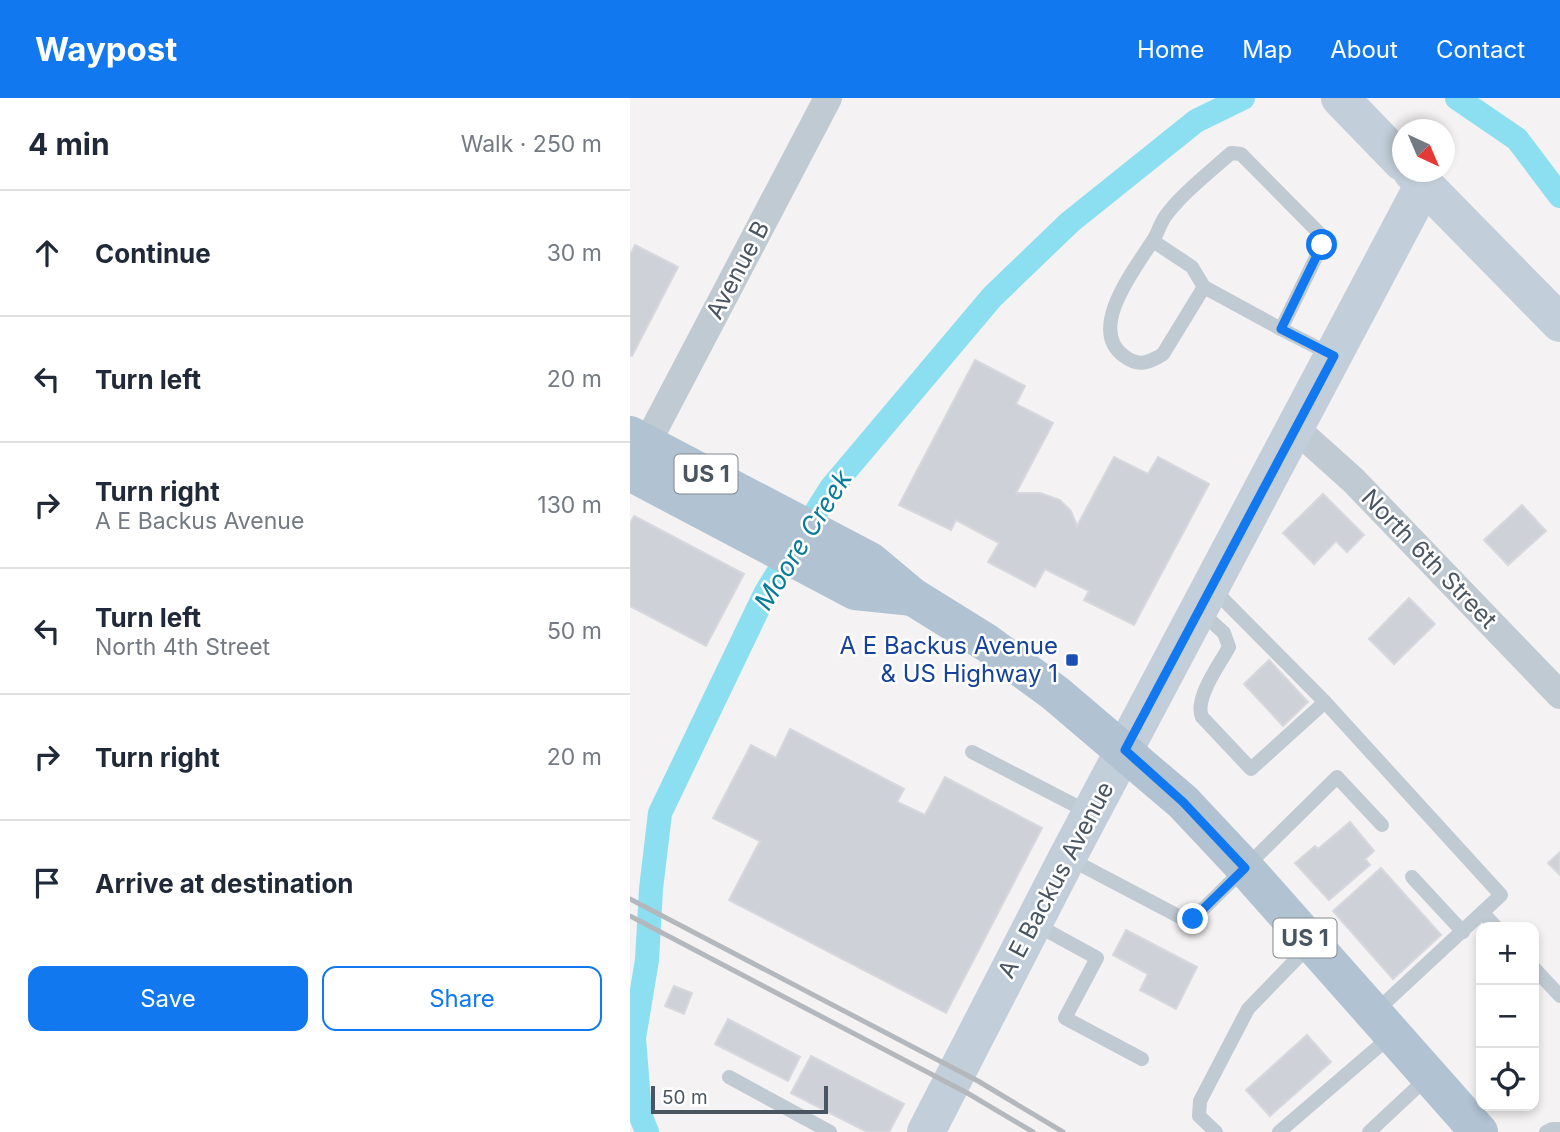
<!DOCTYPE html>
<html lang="en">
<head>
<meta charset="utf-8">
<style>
	:root { --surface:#fff; --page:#f2f2f3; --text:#1f2937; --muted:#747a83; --line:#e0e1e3; --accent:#1178f0 }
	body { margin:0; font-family:Inter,sans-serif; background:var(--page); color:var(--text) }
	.controls { position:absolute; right:21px; bottom:21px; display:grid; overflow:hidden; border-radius:14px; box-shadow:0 4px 10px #0003 }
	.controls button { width:63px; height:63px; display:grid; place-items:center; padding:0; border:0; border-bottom:2px solid var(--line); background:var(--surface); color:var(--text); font:35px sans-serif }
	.compass { position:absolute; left:762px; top:21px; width:63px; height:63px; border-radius:50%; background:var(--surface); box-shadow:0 4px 10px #0003; rotate:136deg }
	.scale { position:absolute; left:21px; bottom:18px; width:177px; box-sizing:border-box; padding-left:7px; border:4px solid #495661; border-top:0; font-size:19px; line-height:24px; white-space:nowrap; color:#495661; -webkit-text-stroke:5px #fff; paint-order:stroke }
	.stop { position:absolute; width:21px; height:21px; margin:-16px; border:5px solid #1178f0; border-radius:50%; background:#fff }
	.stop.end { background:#1178f0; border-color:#fff; box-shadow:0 2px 7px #0008 }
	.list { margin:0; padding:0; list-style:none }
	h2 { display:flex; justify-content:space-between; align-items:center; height:91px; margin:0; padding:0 28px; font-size:30px }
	h2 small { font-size:23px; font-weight:400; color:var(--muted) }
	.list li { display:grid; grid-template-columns:46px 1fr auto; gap:21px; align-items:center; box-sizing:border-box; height:126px; padding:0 28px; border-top:2px solid var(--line) }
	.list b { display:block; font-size:26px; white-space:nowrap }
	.list p { margin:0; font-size:23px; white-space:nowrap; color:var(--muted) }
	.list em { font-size:23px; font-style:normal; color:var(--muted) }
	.actions { display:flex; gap:14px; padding:21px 28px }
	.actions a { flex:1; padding:16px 0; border:2px solid var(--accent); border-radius:14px; text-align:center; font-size:24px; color:var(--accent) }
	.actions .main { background:var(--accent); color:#fff }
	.icon { flex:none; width:38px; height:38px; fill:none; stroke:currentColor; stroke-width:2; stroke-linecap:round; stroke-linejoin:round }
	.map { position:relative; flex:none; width:930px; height:1034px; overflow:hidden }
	header { display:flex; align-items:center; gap:42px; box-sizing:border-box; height:98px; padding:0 35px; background:var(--accent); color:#fff }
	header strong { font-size:33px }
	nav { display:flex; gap:38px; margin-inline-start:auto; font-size:24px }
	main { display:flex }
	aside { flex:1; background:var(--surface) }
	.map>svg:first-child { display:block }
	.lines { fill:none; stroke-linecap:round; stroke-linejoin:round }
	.canal { stroke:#8bdff1; stroke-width:24 }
	.building { fill:#ced1d7; stroke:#d6d8de; stroke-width:2 }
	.lane { stroke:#c0cad2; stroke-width:14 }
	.street { stroke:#c0cad2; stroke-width:28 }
	.secondary { stroke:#c2ced9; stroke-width:38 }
	.primary { stroke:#b1c2d2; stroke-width:38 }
	.rail { stroke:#b4b8bd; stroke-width:5 }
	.route { stroke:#1178f0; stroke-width:9 }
	.transit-dot { fill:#1a4fb4; stroke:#fff; stroke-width:2.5 }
	.labels { text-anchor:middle; stroke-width:5; stroke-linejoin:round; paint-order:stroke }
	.shield { fill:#fff; stroke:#808990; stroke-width:2 }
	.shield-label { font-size:23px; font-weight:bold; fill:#495661 }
	.street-label { font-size:24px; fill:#495661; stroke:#fff }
	.transit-label { font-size:24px; fill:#164399; stroke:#fff; text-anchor:end }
	.water-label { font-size:26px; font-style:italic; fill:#077c97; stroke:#fff }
</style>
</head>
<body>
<header>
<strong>Waypost</strong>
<nav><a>Home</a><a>Map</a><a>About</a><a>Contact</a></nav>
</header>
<main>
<aside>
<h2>4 min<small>Walk · 250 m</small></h2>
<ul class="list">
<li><svg class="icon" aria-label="ahead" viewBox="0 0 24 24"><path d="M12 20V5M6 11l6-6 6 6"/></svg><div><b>Continue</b></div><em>30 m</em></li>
<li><svg class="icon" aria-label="left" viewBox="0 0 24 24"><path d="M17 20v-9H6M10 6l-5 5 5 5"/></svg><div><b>Turn left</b></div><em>20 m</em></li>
<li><svg class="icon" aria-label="right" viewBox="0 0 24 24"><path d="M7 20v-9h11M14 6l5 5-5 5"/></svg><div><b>Turn right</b><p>A E Backus Avenue</p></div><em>130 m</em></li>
<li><svg class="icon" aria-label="left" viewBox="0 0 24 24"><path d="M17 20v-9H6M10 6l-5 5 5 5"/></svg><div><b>Turn left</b><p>North 4th Street</p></div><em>50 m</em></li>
<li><svg class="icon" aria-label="right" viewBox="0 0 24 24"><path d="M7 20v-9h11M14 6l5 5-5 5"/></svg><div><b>Turn right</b></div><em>20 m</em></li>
<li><svg class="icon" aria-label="arrive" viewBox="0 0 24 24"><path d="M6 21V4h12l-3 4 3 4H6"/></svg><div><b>Arrive at destination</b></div></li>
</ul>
<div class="actions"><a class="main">Save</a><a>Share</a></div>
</aside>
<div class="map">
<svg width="930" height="1034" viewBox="0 0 930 1034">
	<rect width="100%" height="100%" fill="#f4f2f2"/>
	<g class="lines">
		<g class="canal">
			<path d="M 827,0 L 887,41 L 930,98"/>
			<path d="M 17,1034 L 10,1016 L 4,940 L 17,862 L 21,791 L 30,715 L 136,494 L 201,390 L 362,199 L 440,124 L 566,23 L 613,0"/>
		</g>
	</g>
	<g class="building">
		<path d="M 5,147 L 48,169 L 2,258 L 0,257 L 0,157 Z"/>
		<path d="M 345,262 L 395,288 L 386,306 L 423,325 L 386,395 L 410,395 L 430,402 L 441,413 L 447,428 L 484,359 L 518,376 L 528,359 L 579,386 L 504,527 L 454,502 L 459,493 L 415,471 L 405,489 L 358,464 L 369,445 L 326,422 L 321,432 L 269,407 Z"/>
		<path d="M 693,396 L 734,437 L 717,454 L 706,443 L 684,466 L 653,435 Z"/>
		<path d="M 892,407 L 916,433 L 878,467 L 854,442 Z"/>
		<path d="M 4,418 L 114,476 L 76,548 L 0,508 L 0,426 Z"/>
		<path d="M 779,500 L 805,526 L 764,566 L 739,541 Z"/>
		<path d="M 639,562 L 678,604 L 653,628 L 614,586 Z"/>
		<path d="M 160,631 L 274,691 L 267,704 L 295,717 L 315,679 L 412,730 L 316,915 L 99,802 L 130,743 L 83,720 L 121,647 L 146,660 Z"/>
		<path d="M 720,724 L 744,753 L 735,761 L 740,767 L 699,802 L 665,765 L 685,748 L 688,751 Z"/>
		<path d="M 930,754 L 930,777 L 918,765 Z"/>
		<path d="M 751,770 L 811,837 L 763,881 L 703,813 Z"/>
		<path d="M 496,832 L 567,869 L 546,911 L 510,892 L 518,876 L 483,857 Z"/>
		<path d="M 44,888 L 62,895 L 54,916 L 35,908 Z"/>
		<path d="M 98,921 L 170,959 L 158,983 L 85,946 Z"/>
		<path d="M 677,937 L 701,964 L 640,1018 L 616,992 Z"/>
		<path d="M 181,958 L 274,1006 L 259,1034 L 237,1034 L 161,995 Z"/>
	</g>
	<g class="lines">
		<g class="lane">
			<path d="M 523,143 L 562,169 L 574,189 L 533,256 C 519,265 508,269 494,258 C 455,230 509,166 525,139 C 528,134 529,129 532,124 C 535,117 543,109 548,103 C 564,86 583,71 601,55 L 611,56 L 692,138 L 692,147 L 651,231 L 702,257"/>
			<path d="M 574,189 L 651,231"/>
			<path d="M 582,490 L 695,604 L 871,797 L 744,915"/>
			<path d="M 570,513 L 594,535 L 599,549 C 590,566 564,600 572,619 L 621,671 L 695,604"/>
			<path d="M 342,654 L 460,715"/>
			<path d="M 438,760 L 554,821 L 563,821 L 707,679 L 752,727"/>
			<path d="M 782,779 L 833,834"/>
			<path d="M 853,815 L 866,829"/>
			<path d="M 405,826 L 467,860 L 435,920 L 512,961"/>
			<path d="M 904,870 L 930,898"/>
			<path d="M 99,979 L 200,1034"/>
			<path d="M 586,1034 L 569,1018 L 570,1003 L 618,911 L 680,847"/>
			<path d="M 649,1034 L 762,937"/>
			<path d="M 739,1034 L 799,978"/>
			<path d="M 916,1034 L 922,1031 L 930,1031"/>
		</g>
		<g class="street">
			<path d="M 665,330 L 723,382 L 930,597"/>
			<path d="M 17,345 L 198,0"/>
		</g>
		<g class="secondary">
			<path d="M 710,0 L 772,64"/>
			<path d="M 782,74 L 930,225"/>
			<path d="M 296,1034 L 437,760 L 794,86"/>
		</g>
		<g class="primary">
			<path d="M 0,337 L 240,463 L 283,499 L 357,545 L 425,595 L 553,704 L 615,770 L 849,1034"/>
			<path d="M 0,374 L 225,493 L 283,499"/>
		</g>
		<g class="rail">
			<path d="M 0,801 L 348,983 L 433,1034"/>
			<path d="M 0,818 L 339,996 L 403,1034"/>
		</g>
	</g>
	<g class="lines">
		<path class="route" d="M 563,821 L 615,770 L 553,704 L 495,652 L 704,258 L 651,231 L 692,147"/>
	</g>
	<rect class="transit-dot" x="435" y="555" width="14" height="14" rx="3.5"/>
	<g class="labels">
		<g class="shield">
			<rect x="44.5" y="356.5" width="63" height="39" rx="5"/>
			<rect x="643.5" y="820.5" width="63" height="39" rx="5"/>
		</g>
		<g class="shield-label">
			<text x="76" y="384">US 1</text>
			<text x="675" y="848">US 1</text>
		</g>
		<g class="street-label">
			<text transform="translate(108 172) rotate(-62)" y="8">Avenue B</text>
			<text transform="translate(799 461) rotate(46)" y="8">North 6th Street</text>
			<text transform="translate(426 782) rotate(-62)" y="8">A E Backus Avenue</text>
		</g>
		<g class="transit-label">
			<text x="428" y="556">A E Backus Avenue<tspan x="428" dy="28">&amp; US Highway 1</tspan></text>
		</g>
		<g class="water-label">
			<text transform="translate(173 442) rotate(-58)" y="9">Moore Creek</text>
		</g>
	</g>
</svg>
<div class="controls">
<button>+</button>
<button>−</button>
<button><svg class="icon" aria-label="locate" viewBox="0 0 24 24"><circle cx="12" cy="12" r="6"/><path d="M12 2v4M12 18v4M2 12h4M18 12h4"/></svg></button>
</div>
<svg class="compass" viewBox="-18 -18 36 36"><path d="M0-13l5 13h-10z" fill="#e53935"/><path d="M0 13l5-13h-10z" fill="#747a83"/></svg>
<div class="scale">50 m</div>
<div class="stop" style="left:692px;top:147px"></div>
<div class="stop end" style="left:563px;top:821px"></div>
</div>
</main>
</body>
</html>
